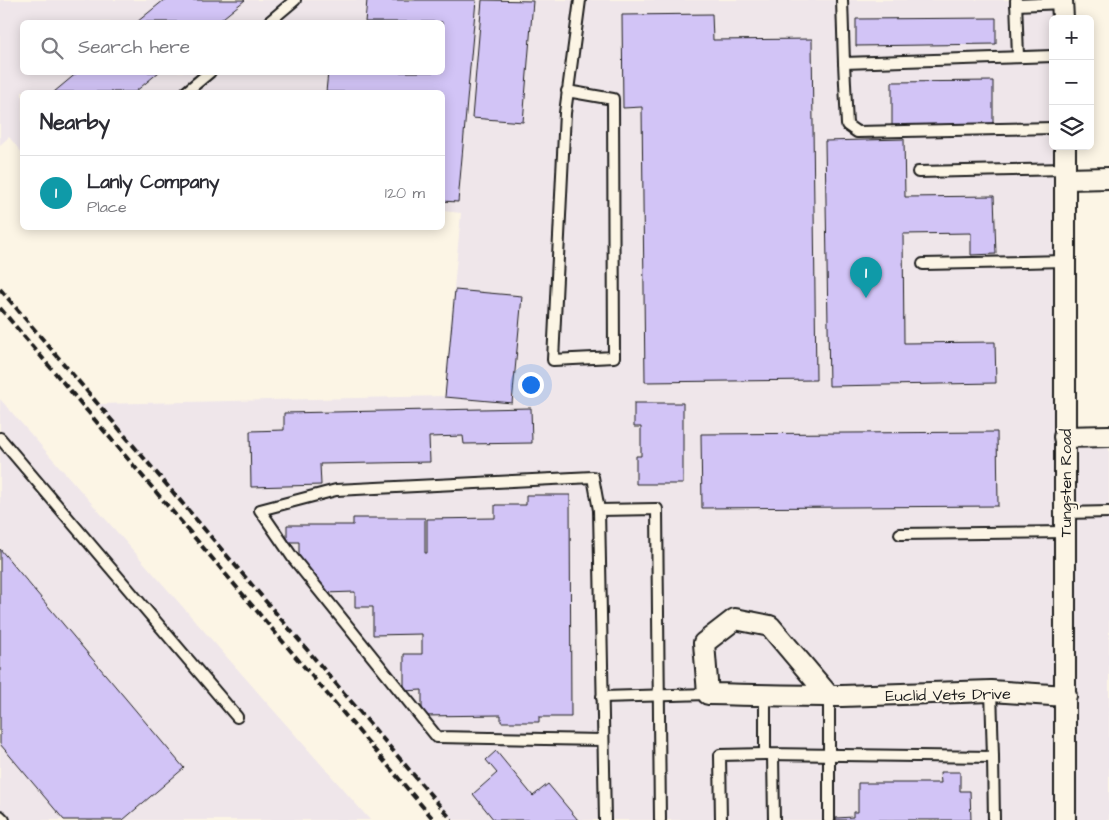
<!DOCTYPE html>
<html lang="en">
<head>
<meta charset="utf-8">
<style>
	:root { --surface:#fff; --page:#f2f2f3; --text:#2b2b33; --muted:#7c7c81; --line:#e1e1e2; --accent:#111827 }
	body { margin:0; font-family:"Architects Daughter",sans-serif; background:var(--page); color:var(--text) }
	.controls { position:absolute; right:15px; top:15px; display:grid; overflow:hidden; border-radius:8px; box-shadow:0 2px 12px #0003 }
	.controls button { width:45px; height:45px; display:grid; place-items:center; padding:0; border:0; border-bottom:1px solid var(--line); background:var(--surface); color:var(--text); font:25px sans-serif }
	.you { position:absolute; left:530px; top:384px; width:18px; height:18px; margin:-12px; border:4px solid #fff; border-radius:50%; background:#1a73e8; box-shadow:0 0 0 8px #1a73e833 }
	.badge { display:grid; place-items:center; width:32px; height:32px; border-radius:50%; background:var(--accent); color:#fff; font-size:16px; font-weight:700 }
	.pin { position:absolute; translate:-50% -41px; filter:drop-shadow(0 1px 2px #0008) }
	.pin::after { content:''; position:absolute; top:26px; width:18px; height:15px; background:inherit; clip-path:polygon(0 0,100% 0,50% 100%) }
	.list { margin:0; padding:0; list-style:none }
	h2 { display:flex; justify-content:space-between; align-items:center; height:65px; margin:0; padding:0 20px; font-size:21px }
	h2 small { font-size:16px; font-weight:400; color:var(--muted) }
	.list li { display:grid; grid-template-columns:32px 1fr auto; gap:15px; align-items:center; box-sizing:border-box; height:75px; padding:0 20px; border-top:1px solid var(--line) }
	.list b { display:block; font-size:19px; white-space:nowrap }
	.list p { margin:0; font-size:16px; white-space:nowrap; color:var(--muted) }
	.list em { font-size:16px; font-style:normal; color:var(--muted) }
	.icon { flex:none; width:28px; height:28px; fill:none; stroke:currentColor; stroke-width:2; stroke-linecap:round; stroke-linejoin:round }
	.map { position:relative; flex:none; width:1109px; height:820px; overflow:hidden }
	.search { position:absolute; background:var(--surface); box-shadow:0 2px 12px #0003; left:20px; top:20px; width:425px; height:55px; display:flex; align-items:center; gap:12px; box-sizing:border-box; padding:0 18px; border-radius:8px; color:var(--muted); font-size:19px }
	.panel { position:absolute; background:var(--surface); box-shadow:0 2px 12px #0003; left:20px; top:90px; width:425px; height:140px; border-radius:8px }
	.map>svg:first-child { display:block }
	.built { fill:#efe6ea; fill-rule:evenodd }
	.building { fill:#d2c4f6; stroke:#1c1c1c }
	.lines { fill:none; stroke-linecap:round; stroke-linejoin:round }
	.lane-casing { stroke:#1c1c1c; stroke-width:14 }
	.street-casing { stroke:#1c1c1c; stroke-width:24 }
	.lane { stroke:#fcf5e5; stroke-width:10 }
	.street { stroke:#fcf5e5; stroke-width:20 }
	.rail { stroke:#1c1c1c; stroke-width:4; stroke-dasharray:8 4; stroke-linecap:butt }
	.labels { text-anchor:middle; stroke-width:4; stroke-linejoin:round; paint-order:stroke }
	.street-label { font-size:16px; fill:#1c1c1c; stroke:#fcf5e5 }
</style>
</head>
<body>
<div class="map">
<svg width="1109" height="820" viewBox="0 0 1109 820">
	<rect width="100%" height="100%" fill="#fcf5e5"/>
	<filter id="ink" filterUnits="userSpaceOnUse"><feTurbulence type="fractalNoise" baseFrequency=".02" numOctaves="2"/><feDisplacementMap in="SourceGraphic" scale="10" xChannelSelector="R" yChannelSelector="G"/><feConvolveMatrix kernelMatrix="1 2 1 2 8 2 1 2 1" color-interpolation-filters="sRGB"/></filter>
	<g filter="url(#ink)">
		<g class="built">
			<path d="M 0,0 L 1062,0 L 1063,19 L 1053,19 L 1053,146 L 1065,146 L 1064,436 L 1109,436 L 1109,820 L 452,820 L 98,404 L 444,396 L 461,213 L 443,211 L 442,92 L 22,92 L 22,153 L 9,137 L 0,145 ZM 22,22 L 442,22 L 442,72 L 22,72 Z"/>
			<path d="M 0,399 L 370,820 L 0,820 Z"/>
		</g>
		<g class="building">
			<path d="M 164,0 L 245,0 L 218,22 L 137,22 Z"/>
			<path d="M 367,0 L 476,0 L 458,202 L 442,201 L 442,92 L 326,92 L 328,72 L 442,72 L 442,22 L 365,22 Z"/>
			<path d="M 482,0 L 533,1 L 523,122 L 472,118 Z"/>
			<path d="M 712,14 L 713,40 L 812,39 L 816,380 L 645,382 L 642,107 L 623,108 L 622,15 Z"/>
			<path d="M 996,18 L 996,44 L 856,46 L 856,19 Z"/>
			<path d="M 78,72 L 159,72 L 135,92 L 54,92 Z"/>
			<path d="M 993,81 L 993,125 L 892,126 L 892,82 Z"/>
			<path d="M 904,139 L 905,197 L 994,196 L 996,254 L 971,255 L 971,233 L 903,234 L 904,343 L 995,342 L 996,383 L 829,386 L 825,141 Z"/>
			<path d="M 455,290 L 522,296 L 512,403 L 445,397 Z"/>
			<path d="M 634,403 L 683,403 L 683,484 L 636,484 L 636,456 L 641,456 L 641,427 L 634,427 Z"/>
			<path d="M 531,408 L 532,443 L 464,444 L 463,436 L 429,437 L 430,462 L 320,464 L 321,485 L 251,487 L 250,431 L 284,430 L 284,413 Z"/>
			<path d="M 997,432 L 998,506 L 702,508 L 701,434 Z"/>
			<path d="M 526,495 L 570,495 L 571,717 L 539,717 L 539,722 L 501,722 L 501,715 L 422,716 L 422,690 L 404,691 L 404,654 L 422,654 L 422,634 L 373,635 L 373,607 L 355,607 L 355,592 L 324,593 L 299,560 L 299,542 L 287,542 L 287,525 L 353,525 L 353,518 L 425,518 L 425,553 L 427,553 L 427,519 L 495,518 L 495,505 L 526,505 Z"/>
			<path d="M 0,549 L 184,768 L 123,820 L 64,820 L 0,744 Z"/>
			<path d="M 496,751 L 533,796 L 548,784 L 578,820 L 494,820 L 473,794 L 497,773 L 486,760 Z"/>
			<path d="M 940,772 L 960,772 L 960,791 L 970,791 L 971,820 L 836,820 L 836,818 L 853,817 L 853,812 L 858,812 L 858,783 L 941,783 Z"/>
		</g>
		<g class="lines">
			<defs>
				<g id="lane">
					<path d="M 842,0 L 844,63 L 1053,56"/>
					<path d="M 1016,0 L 1018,57"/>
					<path d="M 1016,5 L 1063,3"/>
					<path d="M 269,22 L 295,0"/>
					<path d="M 844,63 L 847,125 L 857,132 L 1053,128"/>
					<path d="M 567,91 L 613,99 L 614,357 L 553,360 L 565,113 L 580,0"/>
					<path d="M 186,92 L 210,72"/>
					<path d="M 918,172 L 1066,169"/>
					<path d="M 923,264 L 1066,261"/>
					<path d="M 0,438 L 237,717"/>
					<path d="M 599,510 L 593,477 L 336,490 L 260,510 L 293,558 L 437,737 L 603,740"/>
					<path d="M 1065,513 L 1109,512"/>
					<path d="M 900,534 L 1065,532"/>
					<path d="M 765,695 L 765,754 L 993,757 L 991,691"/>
					<path d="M 602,697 L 708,694"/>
					<path d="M 773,755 L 774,820"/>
					<path d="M 993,757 L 994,820"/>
					<path d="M 0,816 L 4,820"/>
					<path d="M 605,820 L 599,510 L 657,509 L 660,820"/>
					<path d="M 721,820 L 720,755 L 765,754"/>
					<path d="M 829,820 L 829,696"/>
				</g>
				<g id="street">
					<path d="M 1062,0 L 1063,19"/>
					<path d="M 1066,179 L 1109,178"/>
					<path d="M 1064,437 L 1109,436"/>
					<path d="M 829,696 L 770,626 L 735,619 L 704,643 L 708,694 C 753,695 798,696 842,696 L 991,691 L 1066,696"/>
					<path d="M 1065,820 L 1065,146"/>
				</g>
			</defs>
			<use href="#lane" class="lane-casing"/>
			<use href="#street" class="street-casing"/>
			<use href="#lane" class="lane"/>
			<use href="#street" class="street"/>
			<g class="rail">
				<path d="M 0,289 L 452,820"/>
				<path d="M 0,308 L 434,820"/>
			</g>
		</g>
	</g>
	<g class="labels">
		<g class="street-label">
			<text transform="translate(1065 483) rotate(-90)" y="6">Tungsten Road</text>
			<text transform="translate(948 694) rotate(-1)" y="6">Euclid Vets Drive</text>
		</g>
	</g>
</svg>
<div class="controls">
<button>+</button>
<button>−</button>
<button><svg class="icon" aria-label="layers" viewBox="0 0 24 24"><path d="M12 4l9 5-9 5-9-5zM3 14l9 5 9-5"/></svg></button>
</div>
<div class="you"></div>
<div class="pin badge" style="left:866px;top:298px;background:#0f9aa8">1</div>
<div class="search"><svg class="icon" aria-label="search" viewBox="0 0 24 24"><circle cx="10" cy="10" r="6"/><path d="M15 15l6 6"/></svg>Search here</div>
<section class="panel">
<h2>Nearby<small></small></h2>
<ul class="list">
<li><span class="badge" style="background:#0f9aa8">1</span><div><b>Lanly Company</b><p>Place</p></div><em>120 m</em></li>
</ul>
</section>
</div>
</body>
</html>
